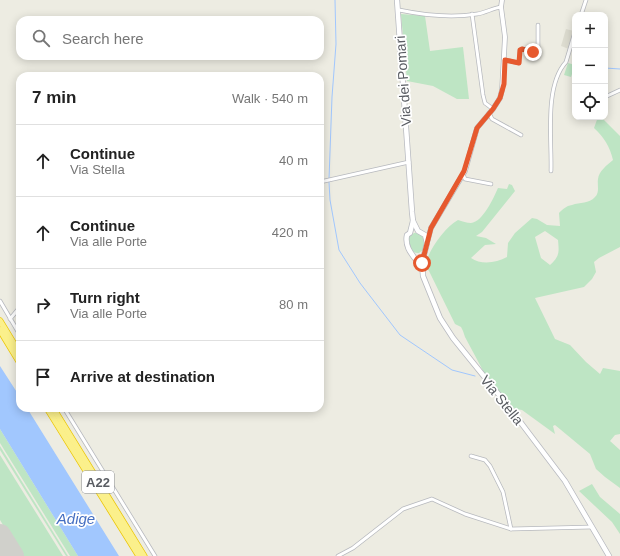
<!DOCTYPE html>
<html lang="en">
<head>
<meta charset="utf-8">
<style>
	:root { --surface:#fff; --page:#f2f2f2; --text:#222; --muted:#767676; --line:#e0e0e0 }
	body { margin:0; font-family:Helvetica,sans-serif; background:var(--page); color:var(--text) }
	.controls { position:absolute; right:12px; top:12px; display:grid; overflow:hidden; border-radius:8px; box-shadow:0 2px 10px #0003 }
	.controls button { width:36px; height:36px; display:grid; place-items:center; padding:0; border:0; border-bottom:1px solid var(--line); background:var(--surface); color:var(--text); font:20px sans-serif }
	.stop { position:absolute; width:12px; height:12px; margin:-9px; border:3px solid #e6592e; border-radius:50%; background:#fff }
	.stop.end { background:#e6592e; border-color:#fff; box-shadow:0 1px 4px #0008 }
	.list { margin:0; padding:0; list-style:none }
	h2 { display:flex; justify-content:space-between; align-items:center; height:52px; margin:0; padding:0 16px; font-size:17px }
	h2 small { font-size:13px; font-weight:400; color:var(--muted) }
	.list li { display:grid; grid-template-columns:26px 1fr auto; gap:12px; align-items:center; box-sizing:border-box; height:72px; padding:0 16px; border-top:1px solid var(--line) }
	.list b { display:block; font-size:15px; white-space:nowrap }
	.list p { margin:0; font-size:13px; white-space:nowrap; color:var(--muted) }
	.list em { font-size:13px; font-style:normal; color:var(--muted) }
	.icon { flex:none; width:22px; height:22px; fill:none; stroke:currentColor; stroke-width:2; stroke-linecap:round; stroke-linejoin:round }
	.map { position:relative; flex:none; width:620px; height:556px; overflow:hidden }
	.search { position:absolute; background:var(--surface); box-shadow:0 2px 10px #0003; left:16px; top:16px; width:308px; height:44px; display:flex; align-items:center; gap:10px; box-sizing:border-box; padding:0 14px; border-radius:12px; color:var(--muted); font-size:15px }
	.panel { position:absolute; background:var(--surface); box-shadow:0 2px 10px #0003; left:16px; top:72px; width:308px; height:340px; border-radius:12px }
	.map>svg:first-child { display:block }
	.education { fill:#dddcd0 }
	.green { fill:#bee5c4; fill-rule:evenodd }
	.water { fill:#a1c7fe }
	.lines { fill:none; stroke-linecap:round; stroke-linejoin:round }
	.stream { stroke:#a1c7fe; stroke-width:1 }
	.runway { stroke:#d0d0cb; stroke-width:22 }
	.minor-casing { stroke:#b7b9be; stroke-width:4.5 }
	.tertiary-casing { stroke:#b7b9be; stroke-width:5.5 }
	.secondary-casing { stroke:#b8bac0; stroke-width:6 }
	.motorway-casing { stroke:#ecc603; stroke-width:7 }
	.minor { stroke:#fff; stroke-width:3 }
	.tertiary { stroke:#fff; stroke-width:4 }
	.secondary { stroke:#fff; stroke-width:4.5 }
	.motorway { stroke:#fbf08b; stroke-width:5.5 }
	.route { stroke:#e6592e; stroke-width:5 }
	.labels { text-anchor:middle; stroke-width:3.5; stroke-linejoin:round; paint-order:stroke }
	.shield { fill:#fff; stroke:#8c8e92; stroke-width:1 }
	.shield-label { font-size:13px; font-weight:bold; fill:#5a5d63 }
	.street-label { font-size:14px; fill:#5a5d63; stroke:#fff }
	.water-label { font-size:15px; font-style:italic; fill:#446ec1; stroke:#fff }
</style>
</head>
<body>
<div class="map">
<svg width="620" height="556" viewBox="0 0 620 556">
	<rect width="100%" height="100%" fill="#edece2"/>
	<path class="education" d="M 566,29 L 574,31 L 569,49 L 561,46 Z"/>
	<g class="green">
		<path d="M 401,14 L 425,16 L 430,51 L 463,47 L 469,99 L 457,99 L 433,86 L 407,81 Z"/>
		<path d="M 568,63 L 575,65 L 571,77 L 564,75 Z"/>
		<path d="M 598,117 L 601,117 L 620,136 L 620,247 L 599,258 L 594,262 L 596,272 L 592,279 L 584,287 L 535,298 L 555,339 L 570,345 L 586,362 L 600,374 L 603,368 L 620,371 L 620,434 L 615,435 L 610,441 L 620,450 L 620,488 L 605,477 L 596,469 L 590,454 L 555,425 L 553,426 L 555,434 L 522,410 L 511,408 L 484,373 L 480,365 L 465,337 L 463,331 L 461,327 L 455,324 L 429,271 L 425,266 C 428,251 444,228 458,220 C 462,221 467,223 471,223 C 483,222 494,197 498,188 L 507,189 L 509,184 L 512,185 L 515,191 L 482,232 L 476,236 L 486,238 L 496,244 L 485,245 L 471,258 C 481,265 496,263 507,257 L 508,243 L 515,233 L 532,218 L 537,219 L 547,225 L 560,226 L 559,213 C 563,209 566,206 572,205 C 580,202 589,204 595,197 C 600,192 597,185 598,179 C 599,171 607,165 613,160 C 610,147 604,137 594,128 ZM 545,231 L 558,240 C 559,252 560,256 550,265 L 541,258 L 535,237 Z"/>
		<path d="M 414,233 C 424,232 424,241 424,249 L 419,253 C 409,253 409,245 409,237 Z"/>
		<path d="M 0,429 L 78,556 L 70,556 L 0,443 Z"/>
		<path d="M 0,446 L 68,556 L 66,556 L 0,450 Z"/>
		<path d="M 0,455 L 63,556 L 22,556 L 0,520 Z"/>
		<path d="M 592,484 L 600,497 L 620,514 L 620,534 L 612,522 L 579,491 Z"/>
	</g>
	<path class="water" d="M 0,366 L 20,397 L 20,408 L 27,408 L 119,556 L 78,556 L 0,429 Z"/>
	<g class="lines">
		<g class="stream">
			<path d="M 605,68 L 620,69"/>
			<path d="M 329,179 L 332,97 L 336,44 L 335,0"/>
			<path d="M 329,182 L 330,200 L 339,250 L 360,283 L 400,335 L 452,370 L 475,376"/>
		</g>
		<path class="runway" d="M 0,535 L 13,556"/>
		<defs>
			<g id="minor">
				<path d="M 399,10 C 423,15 452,18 477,14 C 485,13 493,8 501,7"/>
				<path d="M 472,14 L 483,95 L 485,103 L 493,109"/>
				<path d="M 581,15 L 586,0"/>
				<path d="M 589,15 L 590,15"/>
				<path d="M 505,60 L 519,63 L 520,50 L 522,49 L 533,52 L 536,51 L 538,48 L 538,25"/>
				<path d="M 605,97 L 620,90"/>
				<path d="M 489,113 L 492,119 L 521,135"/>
				<path d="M 551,171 C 552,140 544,86 566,62 L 575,32"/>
				<path d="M 463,174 L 465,179 L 491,184"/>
				<path d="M 320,182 L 409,162"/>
				<path d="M 0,301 L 20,335"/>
				<path d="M 10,319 L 20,307"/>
				<path d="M 64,408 L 155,556"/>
				<path d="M 471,456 L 485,460 L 490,466 L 503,492 L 511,529"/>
				<path d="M 338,556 L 353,548 L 403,509 L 432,499 L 465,514 L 511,529 L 592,527"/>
			</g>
			<path id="tertiary" d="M 427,243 L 431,228 L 465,171 L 477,128 L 493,109 L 500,98 L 502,90 L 505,37 L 501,7 L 502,0"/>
			<g id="secondary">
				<path d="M 397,0 L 412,212 L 413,221 L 418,231 L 425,235 L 427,243 L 422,263 L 423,276 L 440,318 L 453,338 L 512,411 L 565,481 L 609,556"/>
				<path d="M 413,221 L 410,233 L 407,235 C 404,249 415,257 421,267"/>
			</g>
			<g id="motorway">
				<path d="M 0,321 L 20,354"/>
				<path d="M 0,330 L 20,363"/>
				<path d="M 47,408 L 139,556"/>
				<path d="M 53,408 L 144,556"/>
			</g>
		</defs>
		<use href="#minor" class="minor-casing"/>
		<use href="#tertiary" class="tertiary-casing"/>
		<use href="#secondary" class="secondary-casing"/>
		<use href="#motorway" class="motorway-casing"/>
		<use href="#minor" class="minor"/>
		<use href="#tertiary" class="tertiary"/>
		<use href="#secondary" class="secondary"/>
		<use href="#motorway" class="motorway"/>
	</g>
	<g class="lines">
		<path class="route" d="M 422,263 L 431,228 L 464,171 L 477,128 L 493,109 L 500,98 L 504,84 L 505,60 L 519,63 L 520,50 L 522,49 L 533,52"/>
	</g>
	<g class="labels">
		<rect class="shield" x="82" y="471" width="32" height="22" rx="3"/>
		<g class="shield-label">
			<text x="98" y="487">A22</text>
		</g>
		<g class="street-label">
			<text transform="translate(403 81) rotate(-94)" y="5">Via dei Pomari</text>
			<text transform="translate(502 400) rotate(51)" y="5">Via Stella</text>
		</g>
		<g class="water-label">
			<text x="76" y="524">Adige</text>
		</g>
	</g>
</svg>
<div class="controls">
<button>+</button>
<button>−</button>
<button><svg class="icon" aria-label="locate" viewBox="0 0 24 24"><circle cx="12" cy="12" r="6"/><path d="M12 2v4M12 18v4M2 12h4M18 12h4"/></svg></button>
</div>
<div class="stop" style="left:422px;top:263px"></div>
<div class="stop end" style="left:533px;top:52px"></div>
<div class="search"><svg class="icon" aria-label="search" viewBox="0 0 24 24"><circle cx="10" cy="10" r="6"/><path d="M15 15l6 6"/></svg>Search here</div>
<section class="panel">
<h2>7 min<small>Walk · 540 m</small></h2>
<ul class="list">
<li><svg class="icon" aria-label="ahead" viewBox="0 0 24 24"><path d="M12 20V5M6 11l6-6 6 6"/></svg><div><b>Continue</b><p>Via Stella</p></div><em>40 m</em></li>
<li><svg class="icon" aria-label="ahead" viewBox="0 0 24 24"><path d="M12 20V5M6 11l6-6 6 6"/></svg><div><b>Continue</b><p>Via alle Porte</p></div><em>420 m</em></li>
<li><svg class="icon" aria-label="right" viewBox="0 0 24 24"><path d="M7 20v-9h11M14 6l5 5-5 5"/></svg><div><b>Turn right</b><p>Via alle Porte</p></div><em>80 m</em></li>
<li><svg class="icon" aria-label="arrive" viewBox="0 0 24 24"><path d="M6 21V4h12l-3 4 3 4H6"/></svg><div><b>Arrive at destination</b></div></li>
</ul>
</section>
</div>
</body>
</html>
